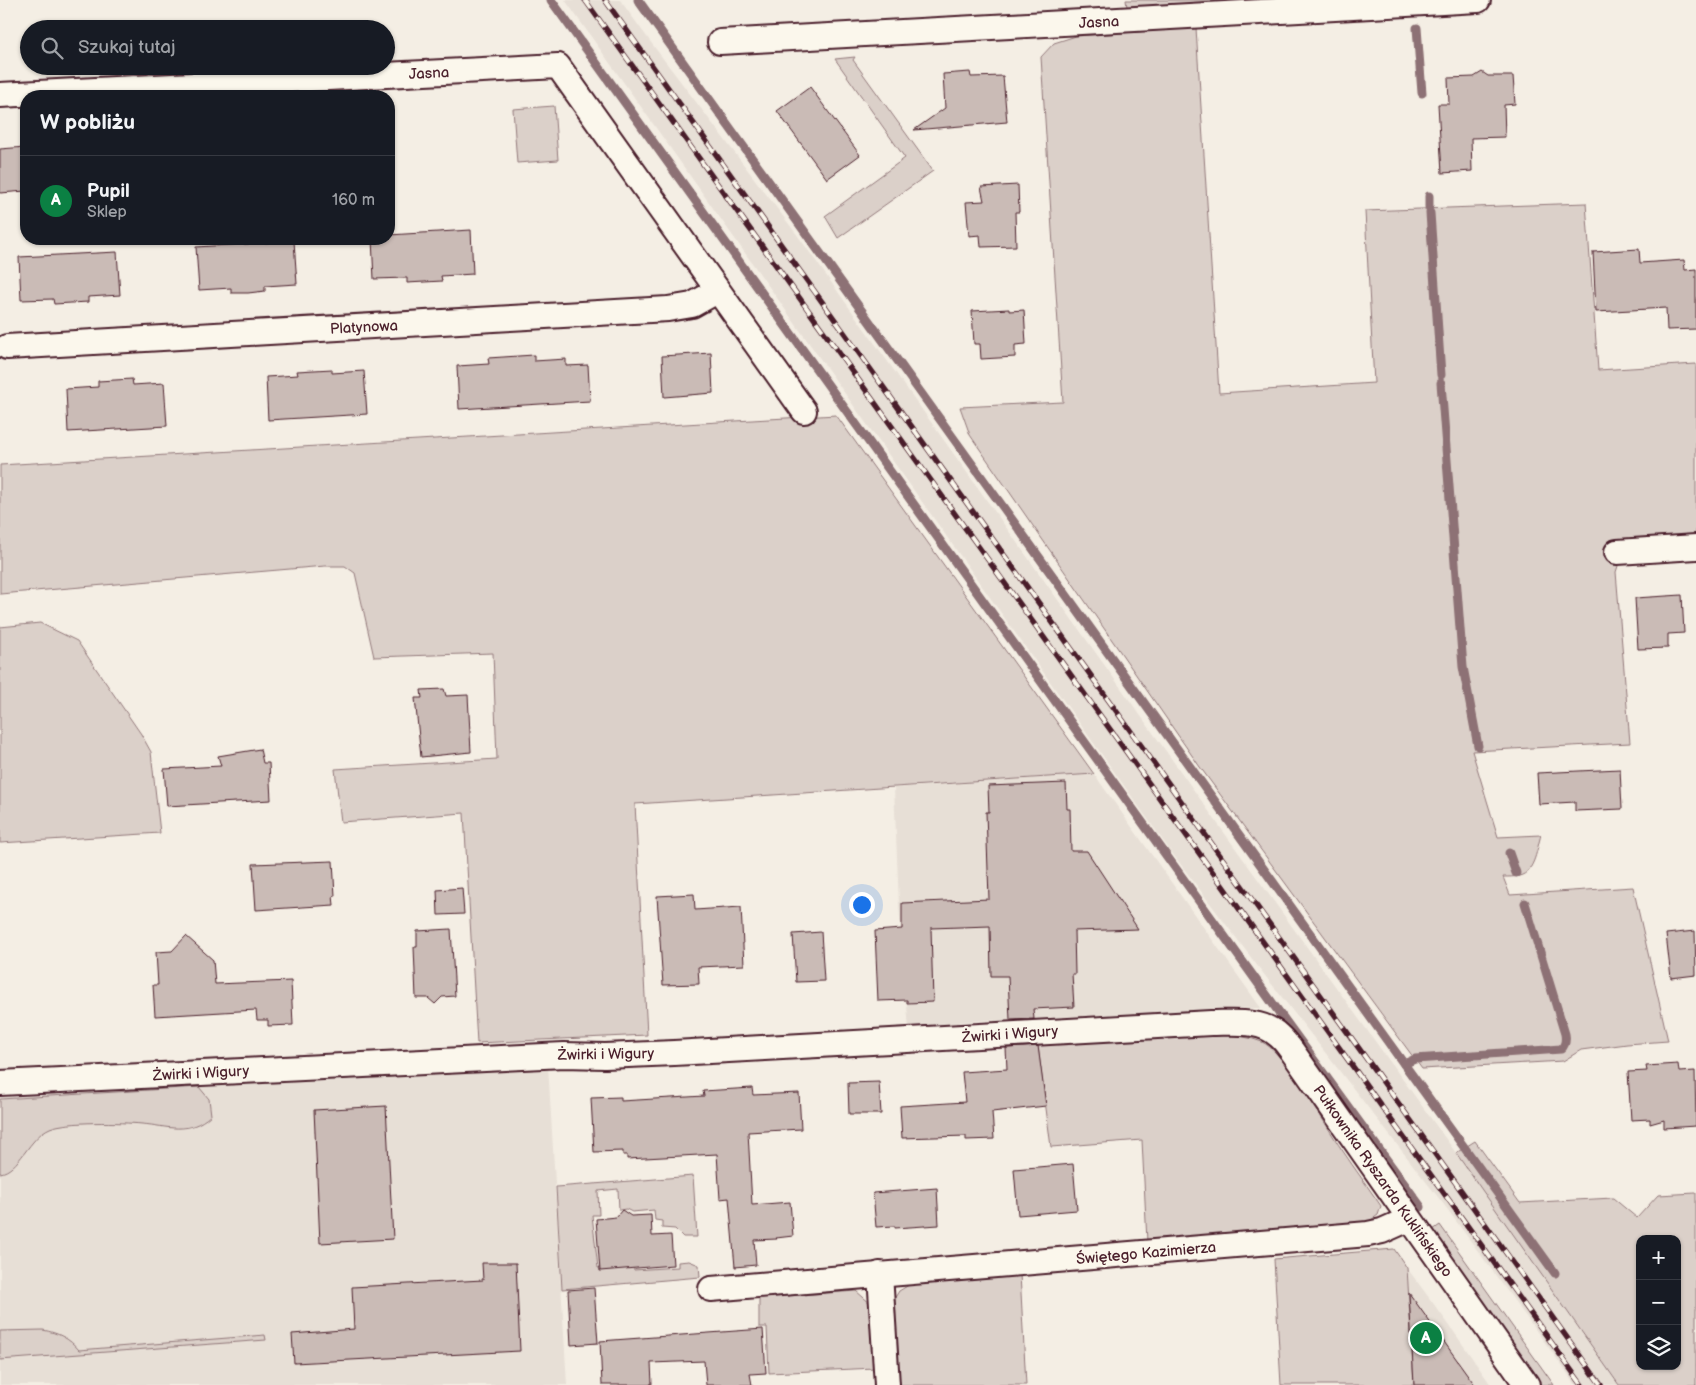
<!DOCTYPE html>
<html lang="pl">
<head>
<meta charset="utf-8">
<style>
	:root { --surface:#171b24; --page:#20242c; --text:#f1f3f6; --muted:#9ea1a6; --line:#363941; --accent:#0b8043 }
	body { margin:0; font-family:"Balsamiq Sans",sans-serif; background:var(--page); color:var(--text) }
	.controls { position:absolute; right:15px; bottom:15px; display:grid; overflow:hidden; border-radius:10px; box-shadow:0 1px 4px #0004 }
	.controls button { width:45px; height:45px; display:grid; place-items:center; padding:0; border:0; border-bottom:1px solid var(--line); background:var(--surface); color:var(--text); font:25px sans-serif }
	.you { position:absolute; left:861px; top:904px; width:18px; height:18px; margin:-12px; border:4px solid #fff; border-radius:50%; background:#1a73e8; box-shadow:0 0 0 8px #1a73e833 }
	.badge { display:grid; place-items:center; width:32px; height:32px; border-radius:50%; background:var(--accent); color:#fff; font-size:16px; font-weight:700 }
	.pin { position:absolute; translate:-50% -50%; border:2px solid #fff; box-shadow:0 1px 5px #0006 }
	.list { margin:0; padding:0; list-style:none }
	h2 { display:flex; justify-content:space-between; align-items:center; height:65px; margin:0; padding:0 20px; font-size:21px }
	h2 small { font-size:16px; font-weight:400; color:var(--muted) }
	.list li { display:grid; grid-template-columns:32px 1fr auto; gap:15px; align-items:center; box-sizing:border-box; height:90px; padding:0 20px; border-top:1px solid var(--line) }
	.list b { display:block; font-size:19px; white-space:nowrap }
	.list p { margin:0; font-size:16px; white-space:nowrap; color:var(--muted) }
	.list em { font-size:16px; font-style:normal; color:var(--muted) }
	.icon { flex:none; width:28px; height:28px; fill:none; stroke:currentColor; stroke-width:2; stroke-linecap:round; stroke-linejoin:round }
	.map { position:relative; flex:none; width:1696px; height:1385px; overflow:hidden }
	.search { position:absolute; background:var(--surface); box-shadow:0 1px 4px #0004; left:20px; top:20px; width:375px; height:55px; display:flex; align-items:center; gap:12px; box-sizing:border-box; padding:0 18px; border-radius:28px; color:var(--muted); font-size:19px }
	.panel { position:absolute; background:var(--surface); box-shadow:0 1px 4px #0004; left:20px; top:90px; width:375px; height:155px; border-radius:20px }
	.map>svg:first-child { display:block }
	.built { fill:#e7dfd6 }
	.green { fill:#dbd0c9; stroke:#92787a; fill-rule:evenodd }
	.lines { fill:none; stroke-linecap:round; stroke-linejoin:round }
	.stream { stroke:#8d7174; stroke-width:9 }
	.building { fill:#cabbb6; stroke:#4a1f2b }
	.minor-casing { stroke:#4a1f2b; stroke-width:28 }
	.minor { stroke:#fbf7ec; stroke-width:24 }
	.rail-casing { stroke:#4a1f2b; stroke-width:5.5 }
	.rail { stroke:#fbf7ec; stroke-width:4; stroke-dasharray:11; stroke-linecap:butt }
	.labels { text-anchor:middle; stroke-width:4.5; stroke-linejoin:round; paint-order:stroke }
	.street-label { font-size:15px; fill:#4a1f2b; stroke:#fbf7ec }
</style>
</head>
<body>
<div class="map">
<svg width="1696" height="1385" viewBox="0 0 1696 1385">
	<rect width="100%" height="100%" fill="#f4eee4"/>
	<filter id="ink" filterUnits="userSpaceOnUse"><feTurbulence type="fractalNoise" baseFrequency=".02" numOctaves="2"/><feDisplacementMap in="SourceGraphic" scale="10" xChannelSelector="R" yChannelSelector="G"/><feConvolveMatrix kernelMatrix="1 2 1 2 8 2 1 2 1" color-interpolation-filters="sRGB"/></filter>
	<g filter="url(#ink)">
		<g class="built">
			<path d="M 565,0 L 620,0 L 655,48 L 798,236 L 1228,838 L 1456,1153 L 1619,1385 L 1576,1385 L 1445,1206 L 1256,964 L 1169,849 Z"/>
			<path d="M 1094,774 L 1261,1008 L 1237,1009 L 1232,1014 L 1001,1025 L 993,1020 L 960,1022 L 956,1028 L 909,1030 L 899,905 L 894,788 Z"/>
			<path d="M 548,1065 L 567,1385 L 0,1385 L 0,1098 Z"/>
			<path d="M 1407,1268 L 1447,1322 L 1491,1385 L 1414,1385 Z"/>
		</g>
		<g class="green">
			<path d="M 1126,0 L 1264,0 L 1127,7 Z"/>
			<path d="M 1196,28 L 1219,393 L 1374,383 L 1365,211 L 1586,203 L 1598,370 L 1696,364 L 1696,539 L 1616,545 L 1618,566 L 1616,572 L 1630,743 L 1472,751 L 1498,837 L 1541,835 C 1537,847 1535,873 1519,876 C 1514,877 1509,877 1503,877 L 1510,895 L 1633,887 L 1668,1041 L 1627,1044 L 1581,1050 L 1563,1061 L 1422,1069 L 1200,767 L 970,435 L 960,407 L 1063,402 L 1041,57 L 1054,43 L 1076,36 Z"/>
			<path d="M 855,57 L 853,60 L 933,171 L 838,238 L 825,216 L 905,158 L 835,59 Z"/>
			<path d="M 554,106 L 558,160 L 517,163 L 513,109 Z"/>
			<path d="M 836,415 L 1094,774 L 635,804 L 647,1035 L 477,1043 L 464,813 L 341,822 L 335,769 L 497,759 L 493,653 L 374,657 L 355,573 L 345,566 L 325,566 L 0,594 L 0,465 Z"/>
			<path d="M 40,623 L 77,641 L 141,734 L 151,752 L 160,833 L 0,843 L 0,627 Z"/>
			<path d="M 1174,1034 C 1201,1035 1238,1032 1262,1042 C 1281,1050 1313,1105 1325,1123 C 1342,1152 1362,1178 1381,1206 L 1378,1215 L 1368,1222 L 1147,1242 L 1142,1140 L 1051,1147 L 1037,1039 Z"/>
			<path d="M 199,1087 L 209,1099 L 211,1115 C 188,1136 168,1126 142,1124 C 122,1122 67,1121 50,1128 C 29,1137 19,1171 0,1173 L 0,1099 Z"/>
			<path d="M 1475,1141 L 1520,1203 L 1613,1198 L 1637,1218 L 1658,1195 L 1696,1193 L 1696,1385 L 1619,1385 L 1456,1153 ZM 1640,1239 L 1677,1239 L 1677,1366 L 1640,1366 Z"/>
			<path d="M 693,1176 L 697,1237 L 683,1237 L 675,1229 L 662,1228 L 662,1221 L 655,1220 L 654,1210 L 632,1212 L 626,1209 L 619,1210 L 618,1189 L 598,1191 L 599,1215 L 592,1215 L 598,1268 L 633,1265 L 634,1270 L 678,1267 L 678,1262 L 689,1261 L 699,1265 L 700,1277 L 562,1289 L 556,1187 Z"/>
			<path d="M 1440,1225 L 1554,1385 L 1538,1385 L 1430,1232 Z"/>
			<path d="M 1394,1249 L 1407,1268 L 1414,1385 L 1281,1385 L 1274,1259 Z"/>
			<path d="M 1020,1274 L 1026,1385 L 899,1385 L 894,1299 L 899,1291 L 909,1285 Z"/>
			<path d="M 856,1291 L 871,1304 L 875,1368 L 769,1373 L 767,1327 L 759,1327 L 759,1298 Z"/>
			<path d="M 43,1330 C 58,1333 69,1338 79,1350 L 265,1335 L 266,1340 L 0,1360 L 0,1331 Z"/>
		</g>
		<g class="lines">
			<g class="stream">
				<path d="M 551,0 L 1276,1008 L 1421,1207"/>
				<path d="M 638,0 L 1404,1064"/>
				<path d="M 1417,28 L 1422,93"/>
				<path d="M 1429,196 L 1429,207"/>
				<path d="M 1430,213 L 1441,375"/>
				<path d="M 1441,383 L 1463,667 L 1478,746"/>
				<path d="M 1509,853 L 1516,873"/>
				<path d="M 1525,903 L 1565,1034 C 1566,1040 1566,1045 1561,1049 L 1415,1059 L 1404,1064 L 1555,1273"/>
			</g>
		</g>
		<g class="building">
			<path d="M 970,72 L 971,77 L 1003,76 L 1007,122 L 914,130 L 945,108 L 943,74 Z"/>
			<path d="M 1482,72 L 1488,76 L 1513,76 L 1515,104 L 1504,105 L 1505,137 L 1471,138 L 1472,171 L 1442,173 L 1438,104 L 1449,104 L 1448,78 L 1474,77 Z"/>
			<path d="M 810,87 L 860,155 L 827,179 L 777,111 Z"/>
			<path d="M 26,147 L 26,191 L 0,193 L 0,149 Z"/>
			<path d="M 1018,185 L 1019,212 L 1015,212 L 1016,246 L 981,247 L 980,235 L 969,236 L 966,202 L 984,201 L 981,187 Z"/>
			<path d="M 471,230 L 473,274 L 441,276 L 442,281 L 407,283 L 407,278 L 374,279 L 372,239 L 389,239 L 389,235 Z"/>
			<path d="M 294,241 L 297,284 L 265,286 L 265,291 L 248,293 L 231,293 L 231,288 L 199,290 L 196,247 Z"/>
			<path d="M 1639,249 L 1640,263 L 1684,260 L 1685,270 L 1696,269 L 1696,329 L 1667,330 L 1666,308 L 1596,312 L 1593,252 Z"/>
			<path d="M 117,252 L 120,295 L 88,297 L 88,302 L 54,304 L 53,299 L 21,300 L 19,257 Z"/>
			<path d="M 1009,309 L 1009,311 L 1024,310 L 1026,344 L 1015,345 L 1015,357 L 981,359 L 980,344 L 974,344 L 972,311 Z"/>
			<path d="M 711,353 L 713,393 L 664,397 L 662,356 Z"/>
			<path d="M 534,355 L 534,361 L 566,359 L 566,366 L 588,365 L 590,401 L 459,409 L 457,366 L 489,364 L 488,358 Z"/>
			<path d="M 332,369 L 332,373 L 364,371 L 367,414 L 268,420 L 266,377 L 298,375 L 297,371 Z"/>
			<path d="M 132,379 L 133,385 L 164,383 L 167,426 L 68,432 L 66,389 L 98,387 L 98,381 Z"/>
			<path d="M 1682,595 L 1684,633 L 1668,634 L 1668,648 L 1638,649 L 1635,598 Z"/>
			<path d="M 444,689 L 446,696 L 468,695 L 471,752 L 421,757 L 415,698 L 422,698 L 421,690 Z"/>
			<path d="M 260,749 L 263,763 L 269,763 L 271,800 L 167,806 L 164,769 L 221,766 L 218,756 Z"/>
			<path d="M 1620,769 L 1622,809 L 1575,811 L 1575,802 L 1539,804 L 1537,773 Z"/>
			<path d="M 1066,783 L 1067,809 L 1070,809 L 1071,851 L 1087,851 L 1138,929 L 1074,931 L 1075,974 L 1072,974 L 1074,1007 L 1033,1009 L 1034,1019 L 1010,1020 L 1008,976 L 991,976 L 990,926 L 931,928 L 933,1002 L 907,1003 L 907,1000 L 878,1001 L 875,931 L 902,929 L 902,903 L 989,899 L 986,812 L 989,812 L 988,786 Z"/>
			<path d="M 333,861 L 335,896 L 333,896 L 334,905 L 256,910 L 253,864 Z"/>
			<path d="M 462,888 L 464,914 L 438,915 L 437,890 Z"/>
			<path d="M 694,894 L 695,910 L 741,907 L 744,965 L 698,967 L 699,984 L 663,985 L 657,896 Z"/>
			<path d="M 451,929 L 455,996 L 442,997 L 435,1004 L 428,998 L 416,998 L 414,947 L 417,947 L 417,931 Z"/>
			<path d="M 1695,931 L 1696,975 L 1671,978 L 1666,934 Z"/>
			<path d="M 821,932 L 824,981 L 796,982 L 793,934 Z"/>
			<path d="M 186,936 L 213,960 L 215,984 L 291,981 L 293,1025 L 268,1026 L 268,1020 L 257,1020 L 256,1010 L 155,1016 L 153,985 L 158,985 L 156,952 L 172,951 Z"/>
			<path d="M 1038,1046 L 1046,1106 L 992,1112 L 994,1139 L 966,1140 L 966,1136 L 902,1138 L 900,1106 L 965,1102 L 962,1072 L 1007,1069 L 1006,1048 Z"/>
			<path d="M 1678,1064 L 1679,1072 L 1695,1071 L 1696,1126 L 1664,1128 L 1664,1120 L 1650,1124 L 1650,1119 L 1631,1120 L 1628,1072 L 1647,1071 L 1646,1066 Z"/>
			<path d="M 879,1082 L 881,1114 L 849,1114 L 848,1083 Z"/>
			<path d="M 752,1088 L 753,1095 L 799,1093 L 801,1129 L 748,1132 L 752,1205 L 790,1202 L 793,1236 L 776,1238 L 777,1239 L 754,1240 L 756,1265 L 735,1267 L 729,1198 L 720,1199 L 717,1154 L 627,1159 L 627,1155 L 623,1155 L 623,1151 L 594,1152 L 591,1098 L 621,1097 L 621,1101 L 704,1096 L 703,1091 Z"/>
			<path d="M 386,1106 L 393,1239 L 320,1243 L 314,1110 Z"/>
			<path d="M 1073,1164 L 1077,1210 L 1018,1215 L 1014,1169 Z"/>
			<path d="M 937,1188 L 939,1225 L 895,1228 L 895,1226 L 876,1227 L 873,1193 Z"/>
			<path d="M 622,1210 L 631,1216 L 651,1215 L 652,1236 L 671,1235 L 673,1265 L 600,1271 L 596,1219 L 616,1217 Z"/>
			<path d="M 482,1263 L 516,1263 L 520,1351 L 294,1363 L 292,1334 L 354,1329 L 352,1287 L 483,1280 Z"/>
			<path d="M 594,1288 L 598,1343 L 571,1345 L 568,1290 Z"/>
			<path d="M 1409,1293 L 1475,1385 L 1414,1385 Z"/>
			<path d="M 763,1329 L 766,1373 L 750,1374 L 752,1385 L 706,1385 L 704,1361 L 651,1363 L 652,1384 L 650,1384 L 650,1385 L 602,1385 L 600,1341 Z"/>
		</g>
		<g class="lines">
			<defs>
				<g id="minor">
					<path d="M 720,42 L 1478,0"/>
					<path d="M 0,95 L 558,66 L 804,411"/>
					<path d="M 7,347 L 668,309 L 692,305 L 717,291"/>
					<path d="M 1617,552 L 1696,547"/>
					<path d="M 0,1083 L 564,1055 L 605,1056 L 674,1053 L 1211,1023 C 1233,1023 1262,1019 1279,1036 C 1284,1040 1288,1046 1292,1051 L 1527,1385"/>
					<path d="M 880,1274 L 887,1385"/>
					<path d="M 711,1289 L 1368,1234 L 1382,1231 L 1409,1219"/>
				</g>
			</defs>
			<use href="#minor" class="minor-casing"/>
			<use href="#minor" class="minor"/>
			<defs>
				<g id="rail">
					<path d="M 585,0 L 1582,1385"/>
					<path d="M 605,0 L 1601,1385"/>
				</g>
			</defs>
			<use href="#rail" class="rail-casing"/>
			<use href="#rail" class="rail"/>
		</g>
	</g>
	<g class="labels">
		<g class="street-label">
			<text transform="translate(1099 22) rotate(-3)" y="5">Jasna</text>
			<text transform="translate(429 73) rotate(-3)" y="5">Jasna</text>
			<text transform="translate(364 327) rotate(-3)" y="5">Platynowa</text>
			<text transform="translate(1010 1034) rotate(-4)" y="5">Żwirki i Wigury</text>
			<text transform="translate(606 1054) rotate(-1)" y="5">Żwirki i Wigury</text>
			<text transform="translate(201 1073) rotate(-3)" y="5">Żwirki i Wigury</text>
			<text transform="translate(1383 1181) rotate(55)" y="5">Pułkownika Ryszarda Kuklińskiego</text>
			<text transform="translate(1146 1253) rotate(-5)" y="5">Świętego Kazimierza</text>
		</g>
	</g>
</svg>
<div class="controls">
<button>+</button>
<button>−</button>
<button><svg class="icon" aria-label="layers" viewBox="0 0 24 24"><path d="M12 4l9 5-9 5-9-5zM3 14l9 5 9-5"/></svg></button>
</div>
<div class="you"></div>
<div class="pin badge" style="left:1426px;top:1338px">A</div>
<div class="search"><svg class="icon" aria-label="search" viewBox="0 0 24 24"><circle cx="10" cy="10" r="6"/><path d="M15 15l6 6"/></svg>Szukaj tutaj</div>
<section class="panel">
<h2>W pobliżu<small></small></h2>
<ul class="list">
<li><span class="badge">A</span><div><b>Pupil</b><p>Sklep</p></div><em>160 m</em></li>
</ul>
</section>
</div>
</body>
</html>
